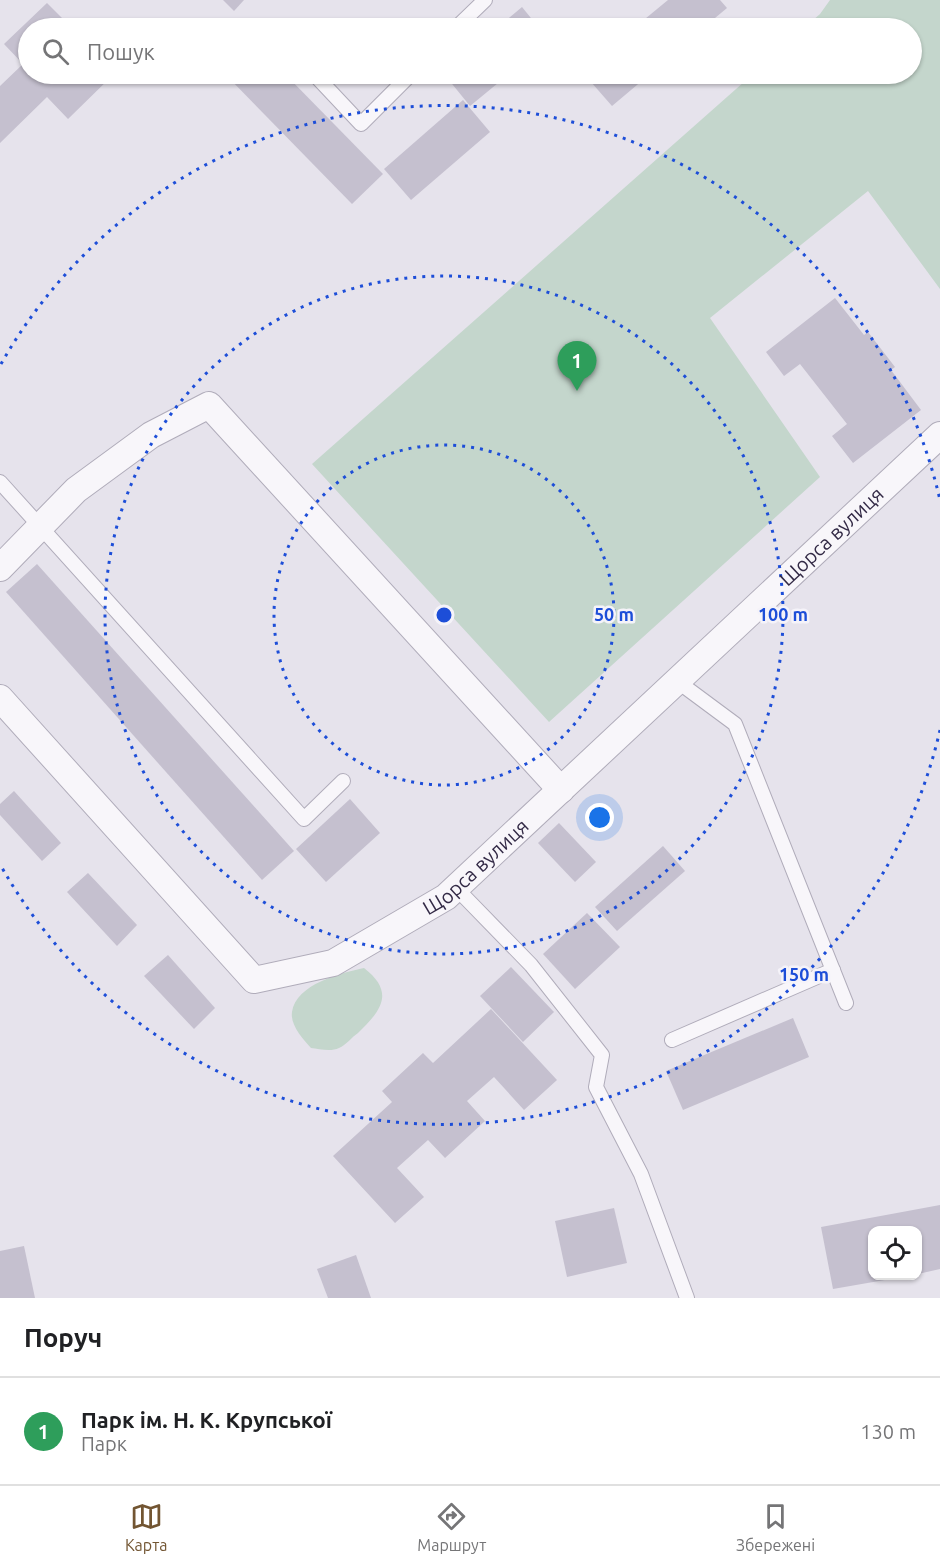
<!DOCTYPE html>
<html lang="uk">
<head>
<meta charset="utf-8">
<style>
	:root { --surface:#fff; --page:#f6f6f6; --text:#202124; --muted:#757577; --line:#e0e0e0; --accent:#725532 }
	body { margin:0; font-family:Ubuntu,sans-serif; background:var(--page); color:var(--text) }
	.controls { position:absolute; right:18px; bottom:18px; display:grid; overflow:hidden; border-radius:12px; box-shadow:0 2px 4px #0004 }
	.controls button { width:54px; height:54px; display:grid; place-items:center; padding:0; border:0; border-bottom:2px solid var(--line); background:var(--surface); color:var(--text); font:30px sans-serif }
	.you { position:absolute; left:600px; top:818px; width:21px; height:21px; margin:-15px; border:4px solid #fff; border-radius:50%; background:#1a73e8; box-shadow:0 0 0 9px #1a73e833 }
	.badge { display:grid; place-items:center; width:39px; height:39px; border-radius:50%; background:var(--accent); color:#fff; font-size:20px; font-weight:700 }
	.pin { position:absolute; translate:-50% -50px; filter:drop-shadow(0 2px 3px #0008) }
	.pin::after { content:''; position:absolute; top:32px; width:21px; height:18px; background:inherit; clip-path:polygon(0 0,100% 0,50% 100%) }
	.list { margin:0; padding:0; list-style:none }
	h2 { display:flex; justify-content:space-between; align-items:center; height:78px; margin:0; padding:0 24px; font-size:26px }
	h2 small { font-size:20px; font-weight:400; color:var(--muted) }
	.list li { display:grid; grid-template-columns:39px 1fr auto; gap:18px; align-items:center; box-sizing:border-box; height:108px; padding:0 24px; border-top:2px solid var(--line) }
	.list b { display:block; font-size:22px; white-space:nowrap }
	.list p { margin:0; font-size:20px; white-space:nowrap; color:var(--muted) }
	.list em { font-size:20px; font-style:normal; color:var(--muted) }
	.icon { flex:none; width:33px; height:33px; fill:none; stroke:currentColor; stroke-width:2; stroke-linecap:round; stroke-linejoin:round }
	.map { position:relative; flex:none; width:940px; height:1298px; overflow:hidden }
	.search { position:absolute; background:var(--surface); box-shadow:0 2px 4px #0004; left:18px; right:18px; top:18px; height:66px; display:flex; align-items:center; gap:15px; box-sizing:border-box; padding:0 21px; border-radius:33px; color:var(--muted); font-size:22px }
	.sheet { height:186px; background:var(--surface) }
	nav { display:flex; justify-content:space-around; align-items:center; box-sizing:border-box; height:84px; border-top:2px solid var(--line); background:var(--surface); font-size:16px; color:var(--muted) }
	nav a { display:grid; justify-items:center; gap:3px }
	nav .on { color:var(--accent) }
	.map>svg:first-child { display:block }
	.green { fill:#c4d6cc }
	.building { fill:#c5c0cf }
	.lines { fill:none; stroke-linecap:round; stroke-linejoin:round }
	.lane-casing { stroke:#b0acba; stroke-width:16 }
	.street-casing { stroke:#b0acba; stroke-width:28 }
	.lane { stroke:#f8f6fa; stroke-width:14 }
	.street { stroke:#f8f6fa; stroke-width:26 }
	.ring { fill:none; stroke:#1d4ed8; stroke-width:3; stroke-dasharray:3 6 }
	.labels { text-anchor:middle; stroke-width:5; stroke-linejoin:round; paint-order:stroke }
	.street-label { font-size:20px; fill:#332a46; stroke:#f5f3f9 }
	.centre { fill:#1d4ed8; stroke:#f5f3f9; stroke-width:3 }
	.ring-label { font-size:18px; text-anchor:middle; font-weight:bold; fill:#1d4ed8; stroke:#f5f3f9; stroke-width:5; stroke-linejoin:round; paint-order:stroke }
</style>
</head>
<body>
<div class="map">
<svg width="940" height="1298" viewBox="0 0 940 1298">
	<rect width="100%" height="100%" fill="#e6e3ec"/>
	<g class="green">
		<path d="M 830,0 L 940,0 L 940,289 L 868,191 L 710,318 L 820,477 L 549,722 L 312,464 L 753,74 L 912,74 L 912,28 L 804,28 L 820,14 Z"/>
		<path d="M 364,968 C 395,992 382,1010 358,1033 C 352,1037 346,1045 339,1048 C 331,1052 319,1049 311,1048 C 303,1039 290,1025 292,1012 C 296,984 341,973 364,968 Z"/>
	</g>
	<g class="building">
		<path d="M 223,0 L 244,0 L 234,11 Z"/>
		<path d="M 668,0 L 720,0 L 727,8 L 703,28 L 634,28 Z"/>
		<path d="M 47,3 L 72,28 L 28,28 L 28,74 L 114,74 L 68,119 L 47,97 L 0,143 L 0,86 L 23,64 L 4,44 Z"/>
		<path d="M 522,7 L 539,28 L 497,28 Z"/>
		<path d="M 233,20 L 241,28 L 225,28 Z"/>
		<path d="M 225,74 L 285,74 L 383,174 L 352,204 Z"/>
		<path d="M 444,74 L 509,74 L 470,106 Z"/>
		<path d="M 584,74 L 650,74 L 612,106 Z"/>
		<path d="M 463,100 L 490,132 L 411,200 L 384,169 Z"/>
		<path d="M 835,298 L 864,335 L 868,332 L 895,367 L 891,370 L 921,410 L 853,463 L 832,436 L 847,424 L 800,364 L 784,376 L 766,352 Z"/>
		<path d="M 37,564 L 294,851 L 262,880 L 6,592 Z"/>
		<path d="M 14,791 L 61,843 L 42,861 L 0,815 L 0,804 Z"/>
		<path d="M 350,799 L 380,833 L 326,882 L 296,849 Z"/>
		<path d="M 559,823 L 596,862 L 575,882 L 538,843 Z"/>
		<path d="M 663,846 L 685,871 L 617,931 L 595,907 Z"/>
		<path d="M 88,873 L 137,925 L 117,946 L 67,892 Z"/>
		<path d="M 587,913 L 620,947 L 575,989 L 543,954 Z"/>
		<path d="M 168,955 L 215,1008 L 194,1029 L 144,976 Z"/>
		<path d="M 511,967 L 554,1012 L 523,1042 L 480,996 Z"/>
		<path d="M 491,1009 L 557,1080 L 524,1110 L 494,1077 L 467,1101 L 485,1121 L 445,1158 L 428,1140 L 397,1168 L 424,1197 L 395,1223 L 333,1156 L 392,1102 L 382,1091 L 423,1053 L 433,1063 Z"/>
		<path d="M 793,1018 L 809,1057 L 683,1110 L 666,1071 Z"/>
		<path d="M 940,1205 L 940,1269 L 918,1274 L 918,1230 L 873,1230 L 872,1276 L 902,1277 L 833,1289 L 821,1227 Z"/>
		<path d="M 614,1208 L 627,1263 L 567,1277 L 555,1221 Z"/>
		<path d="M 24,1246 L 35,1298 L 0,1298 L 0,1251 Z"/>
		<path d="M 356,1255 L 371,1298 L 328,1298 L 317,1269 Z"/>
	</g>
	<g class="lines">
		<defs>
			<g id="lane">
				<path d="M 456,28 L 485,0"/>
				<path d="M 314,74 L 361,124 L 411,74"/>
				<path d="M 0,482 L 304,819 L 343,781"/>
				<path d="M 677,681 L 735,724 L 846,1003"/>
				<path d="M 456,888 L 531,965 L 602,1055 L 596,1087 L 641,1174 L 687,1298"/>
				<path d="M 672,1040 L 833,970"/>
			</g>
			<g id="street">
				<path d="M 0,568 L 76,490 L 151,435 L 209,405 L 561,790"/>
				<path id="s1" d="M 0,698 L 254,980 L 333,963 L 446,897 L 940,435"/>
			</g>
		</defs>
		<use href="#lane" class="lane-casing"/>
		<use href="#street" class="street-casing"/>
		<use href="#lane" class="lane"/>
		<use href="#street" class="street"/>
	</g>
	<g class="ring">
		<circle cx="444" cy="615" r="170"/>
		<circle cx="444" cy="615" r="339"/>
		<path d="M940 730A509 509 0 0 1 1 866M1 364A509 509 0 0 1 940 500"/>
	</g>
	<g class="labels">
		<g class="street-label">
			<text dy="7" stroke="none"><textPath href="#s1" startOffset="1119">Щорса вулиця</textPath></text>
			<text dy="7" stroke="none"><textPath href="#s1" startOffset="633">Щорса вулиця</textPath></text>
		</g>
	</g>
	<circle cx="444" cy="615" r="9" class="centre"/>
	<g class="ring-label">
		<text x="614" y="621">50 m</text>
		<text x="783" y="621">100 m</text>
		<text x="804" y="981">150 m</text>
	</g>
</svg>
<div class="controls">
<button><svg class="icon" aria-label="locate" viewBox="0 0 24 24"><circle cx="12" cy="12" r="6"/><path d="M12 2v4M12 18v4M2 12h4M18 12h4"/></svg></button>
</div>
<div class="you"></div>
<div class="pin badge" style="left:577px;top:391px;background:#2e9e5b">1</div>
<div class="search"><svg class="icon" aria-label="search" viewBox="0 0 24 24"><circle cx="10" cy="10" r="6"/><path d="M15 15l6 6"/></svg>Пошук</div>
</div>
<section class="sheet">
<h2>Поруч<small></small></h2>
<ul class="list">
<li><span class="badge" style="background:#2e9e5b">1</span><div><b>Парк ім. Н. К. Крупської</b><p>Парк</p></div><em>130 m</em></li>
</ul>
</section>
<nav>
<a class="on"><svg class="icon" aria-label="map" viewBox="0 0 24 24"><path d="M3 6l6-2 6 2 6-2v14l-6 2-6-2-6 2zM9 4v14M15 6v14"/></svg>Карта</a>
<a><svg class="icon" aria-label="directions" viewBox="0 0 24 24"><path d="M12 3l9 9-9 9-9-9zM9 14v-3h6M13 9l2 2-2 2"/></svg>Маршрут</a>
<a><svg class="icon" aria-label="saved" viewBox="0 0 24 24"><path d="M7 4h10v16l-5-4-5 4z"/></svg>Збережені</a>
</nav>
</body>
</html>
